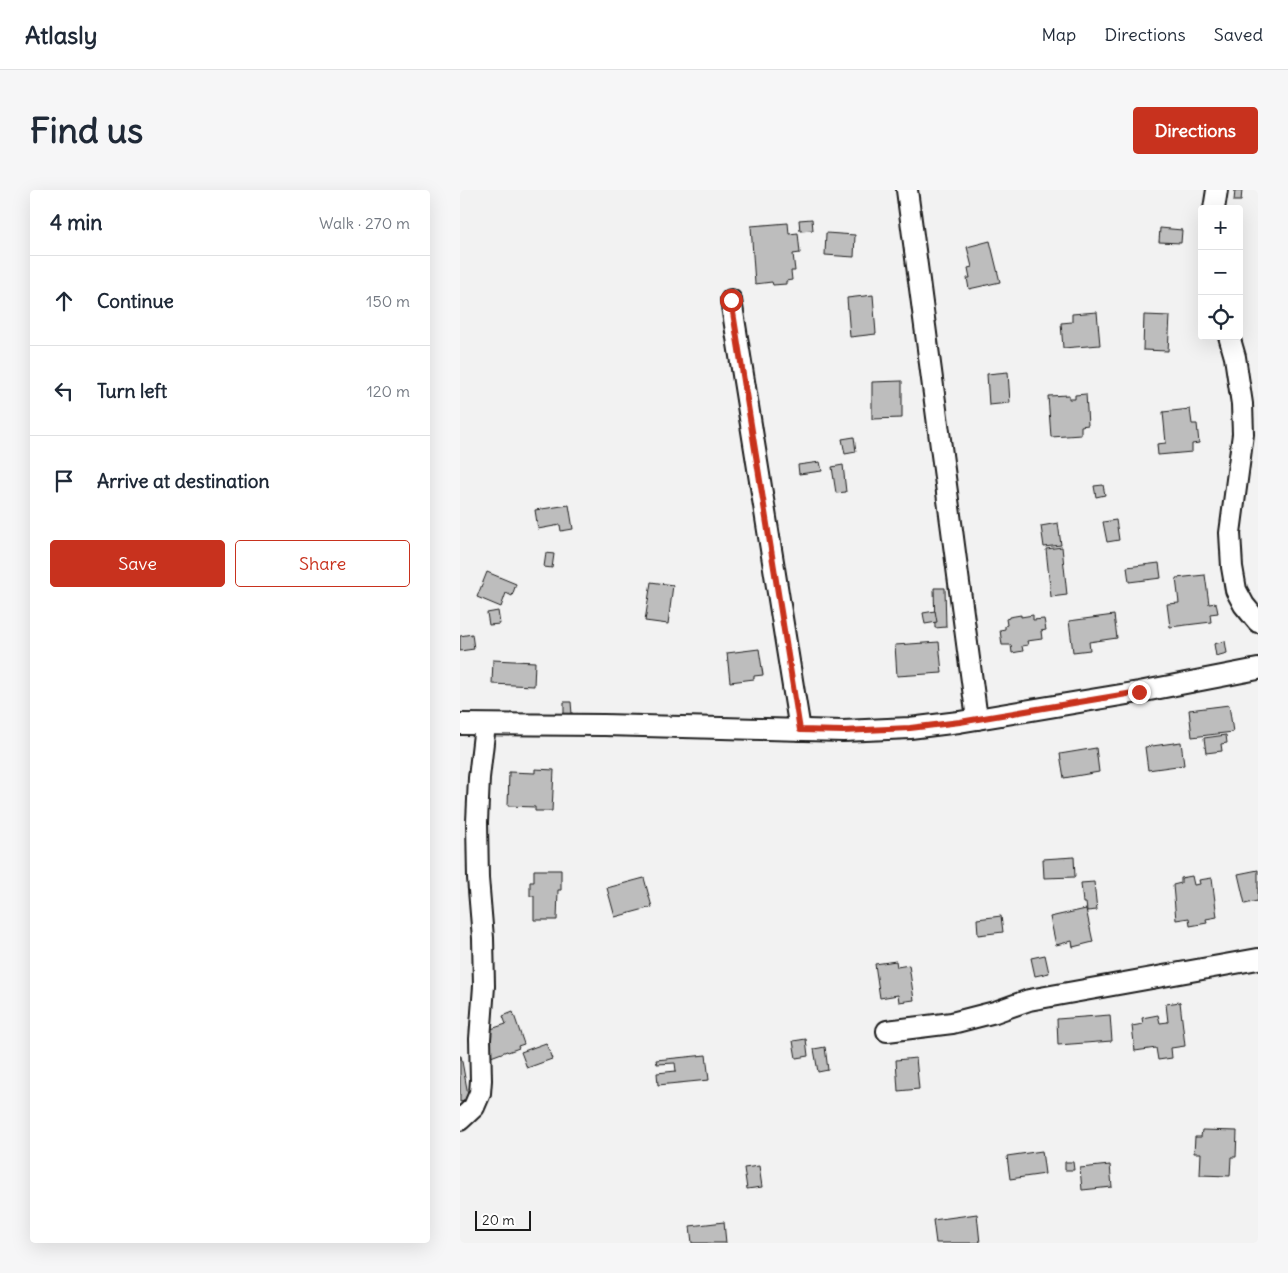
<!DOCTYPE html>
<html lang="en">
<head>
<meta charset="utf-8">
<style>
	:root { --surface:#fff; --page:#f6f6f7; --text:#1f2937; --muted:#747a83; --line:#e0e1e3; --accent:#c8321e }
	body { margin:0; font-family:Delius,sans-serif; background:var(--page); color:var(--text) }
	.controls { position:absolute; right:15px; top:15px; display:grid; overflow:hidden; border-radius:5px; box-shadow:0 5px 20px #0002 }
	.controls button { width:45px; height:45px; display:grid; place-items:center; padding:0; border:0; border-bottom:1px solid var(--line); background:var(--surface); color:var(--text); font:25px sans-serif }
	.scale { position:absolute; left:15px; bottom:12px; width:56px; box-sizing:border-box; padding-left:5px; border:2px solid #1c1c1c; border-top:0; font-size:14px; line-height:18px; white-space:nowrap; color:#1c1c1c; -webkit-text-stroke:4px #fff; paint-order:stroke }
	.stop { position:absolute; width:15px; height:15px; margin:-11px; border:4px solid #c8321e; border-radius:50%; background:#fff }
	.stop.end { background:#c8321e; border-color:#fff; box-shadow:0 1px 5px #0008 }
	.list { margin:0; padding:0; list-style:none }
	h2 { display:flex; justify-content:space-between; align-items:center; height:65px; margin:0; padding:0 20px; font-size:21px }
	h2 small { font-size:16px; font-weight:400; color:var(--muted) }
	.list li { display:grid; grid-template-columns:32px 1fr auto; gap:15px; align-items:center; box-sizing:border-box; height:90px; padding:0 20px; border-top:1px solid var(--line) }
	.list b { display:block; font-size:19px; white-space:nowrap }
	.list em { font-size:16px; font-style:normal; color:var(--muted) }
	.actions { display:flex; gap:10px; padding:15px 20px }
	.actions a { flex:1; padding:11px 0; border:1px solid var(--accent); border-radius:5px; text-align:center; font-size:18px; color:var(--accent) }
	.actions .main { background:var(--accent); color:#fff }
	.icon { flex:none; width:28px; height:28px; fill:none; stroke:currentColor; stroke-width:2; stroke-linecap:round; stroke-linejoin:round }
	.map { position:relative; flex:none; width:798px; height:1053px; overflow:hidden; border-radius:5px }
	header { display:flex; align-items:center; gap:30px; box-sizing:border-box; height:70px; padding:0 25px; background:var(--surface); border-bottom:1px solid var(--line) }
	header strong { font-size:24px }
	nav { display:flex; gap:28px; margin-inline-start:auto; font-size:18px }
	.intro { display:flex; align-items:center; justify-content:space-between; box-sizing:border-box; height:120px; padding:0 30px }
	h1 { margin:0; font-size:35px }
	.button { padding:12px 22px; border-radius:5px; background:var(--accent); color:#fff; font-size:18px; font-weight:700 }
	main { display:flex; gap:30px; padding:0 30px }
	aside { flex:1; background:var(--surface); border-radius:5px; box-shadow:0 5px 20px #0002 }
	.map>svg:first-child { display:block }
	.building { fill:#bdbdbd; stroke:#1c1c1c }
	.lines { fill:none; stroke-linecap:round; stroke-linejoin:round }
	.minor-casing { stroke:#1c1c1c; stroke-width:24 }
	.minor { stroke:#fff; stroke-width:20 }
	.route { stroke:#c8321e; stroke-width:6 }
</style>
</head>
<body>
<header>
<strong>Atlasly</strong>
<nav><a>Map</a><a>Directions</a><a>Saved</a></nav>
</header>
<div class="intro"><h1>Find us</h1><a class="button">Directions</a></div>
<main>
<aside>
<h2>4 min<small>Walk · 270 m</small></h2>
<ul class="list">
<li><svg class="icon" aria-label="ahead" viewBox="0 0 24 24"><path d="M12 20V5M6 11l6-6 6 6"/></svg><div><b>Continue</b></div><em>150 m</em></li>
<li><svg class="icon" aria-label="left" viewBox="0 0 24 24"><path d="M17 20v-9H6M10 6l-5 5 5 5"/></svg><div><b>Turn left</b></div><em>120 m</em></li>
<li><svg class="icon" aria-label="arrive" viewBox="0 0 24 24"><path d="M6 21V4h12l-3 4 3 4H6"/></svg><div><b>Arrive at destination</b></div></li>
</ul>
<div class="actions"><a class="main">Save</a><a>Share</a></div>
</aside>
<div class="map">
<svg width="798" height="1053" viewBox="0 0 798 1053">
	<rect width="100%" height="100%" fill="#f2f2f2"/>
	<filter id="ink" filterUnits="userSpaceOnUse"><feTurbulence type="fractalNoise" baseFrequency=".02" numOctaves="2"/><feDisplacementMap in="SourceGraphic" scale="10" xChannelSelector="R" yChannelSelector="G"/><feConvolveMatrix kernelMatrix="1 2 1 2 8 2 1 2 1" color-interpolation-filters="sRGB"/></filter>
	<g filter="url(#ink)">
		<g class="building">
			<path d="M 775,0 L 782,0 L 781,11 L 774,11 Z"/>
			<path d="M 352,29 L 353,40 L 340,41 L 339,30 Z"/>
			<path d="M 328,33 L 329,44 L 338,43 L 340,63 L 333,64 L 335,81 L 331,81 L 332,90 L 326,91 L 326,94 L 313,95 L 312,92 L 295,94 L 291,36 Z"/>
			<path d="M 700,38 L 722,40 L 721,53 L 699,52 Z"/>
			<path d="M 366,43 L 395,45 L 394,67 L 365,65 Z"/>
			<path d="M 530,51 L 540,92 L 509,99 L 507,88 L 510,88 L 508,78 L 512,77 L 507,57 Z"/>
			<path d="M 413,105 L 416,144 L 390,147 L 387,108 Z"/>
			<path d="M 637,122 L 640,155 L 603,158 L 601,133 L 612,132 L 612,124 Z"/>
			<path d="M 684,125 L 710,126 L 708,161 L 683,160 Z"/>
			<path d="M 548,182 L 550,213 L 529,215 L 527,184 Z"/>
			<path d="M 442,191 L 442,228 L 412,229 L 412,192 Z"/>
			<path d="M 626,204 L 628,235 L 621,236 L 621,245 L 591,247 L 588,206 L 609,205 L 609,209 L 615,209 L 615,205 Z"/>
			<path d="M 730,219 L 732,234 L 737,234 L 739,253 L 732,254 L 732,262 L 698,265 L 697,254 L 706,253 L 703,222 Z"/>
			<path d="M 394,247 L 396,262 L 385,264 L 382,249 Z"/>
			<path d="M 360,272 L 362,281 L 339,284 L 338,275 Z"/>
			<path d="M 383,275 L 386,302 L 376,303 L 372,277 Z"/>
			<path d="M 643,295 L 645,305 L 636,307 L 634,296 Z"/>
			<path d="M 109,315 L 113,339 L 101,341 L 100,335 L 78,339 L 75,320 Z"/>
			<path d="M 656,330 L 659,350 L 647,352 L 643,332 Z"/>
			<path d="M 598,333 L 601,355 L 584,357 L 581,336 Z"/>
			<path d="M 602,357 L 607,405 L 591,407 L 586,359 Z"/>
			<path d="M 86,363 L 94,364 L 92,378 L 84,377 Z"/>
			<path d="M 699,373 L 701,388 L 669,392 L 667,377 Z"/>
			<path d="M 27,382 L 56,394 L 52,406 L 46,403 L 41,417 L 17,407 Z"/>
			<path d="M 745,385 L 749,414 L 756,413 L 758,423 L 750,424 L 751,432 L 710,437 L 707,414 L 719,413 L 716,388 Z"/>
			<path d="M 191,392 L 213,395 L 208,434 L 185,431 Z"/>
			<path d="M 474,398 L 485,398 L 486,437 L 475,438 Z"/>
			<path d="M 38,421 L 40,434 L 29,435 L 27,423 Z"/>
			<path d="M 475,421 L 477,432 L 465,434 L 463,423 Z"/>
			<path d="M 561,425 L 561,427 L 573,425 L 573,430 L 584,429 L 586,440 L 581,441 L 582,449 L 567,451 L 568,455 L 562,456 L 563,461 L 552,463 L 551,455 L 542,455 L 540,440 L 545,439 L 545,436 L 547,435 L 546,429 L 549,428 L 549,427 Z"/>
			<path d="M 654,425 L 657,448 L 629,452 L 630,460 L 613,462 L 609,431 Z"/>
			<path d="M 12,444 L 14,459 L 0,461 L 0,446 Z"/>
			<path d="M 765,451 L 767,463 L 756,466 L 754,454 Z"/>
			<path d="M 479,452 L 482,483 L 437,486 L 435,455 Z"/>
			<path d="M 299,459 L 303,485 L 294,486 L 294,489 L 270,492 L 267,463 Z"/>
			<path d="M 33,470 L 75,472 L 74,496 L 32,494 Z"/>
			<path d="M 104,512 L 111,512 L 112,524 L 104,524 Z"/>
			<path d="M 769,515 L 773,542 L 732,547 L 729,520 Z"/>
			<path d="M 766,545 L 767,553 L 761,554 L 762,561 L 746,563 L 744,548 Z"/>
			<path d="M 721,552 L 724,575 L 688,580 L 685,557 Z"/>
			<path d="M 636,558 L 639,582 L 604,588 L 600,564 Z"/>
			<path d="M 75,579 L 94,580 L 92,621 L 75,621 L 75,617 L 48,616 L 49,582 L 75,583 Z"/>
			<path d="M 614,667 L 615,687 L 584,688 L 583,669 Z"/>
			<path d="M 74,680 L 101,680 L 101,700 L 98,700 L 97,730 L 74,730 L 74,706 L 70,706 L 70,692 L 74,692 Z"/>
			<path d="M 798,680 L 798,714 L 797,711 L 785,714 L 778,684 Z"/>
			<path d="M 732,686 L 734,695 L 740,694 L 739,690 L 752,688 L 757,727 L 746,729 L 747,733 L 730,736 L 729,728 L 716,730 L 713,695 L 721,693 L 721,688 Z"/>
			<path d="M 184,688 L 192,717 L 155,727 L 147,698 Z"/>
			<path d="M 634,692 L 637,720 L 627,721 L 626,713 L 623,713 L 621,693 Z"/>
			<path d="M 626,719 L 633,752 L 613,757 L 612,751 L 596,755 L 590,727 Z"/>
			<path d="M 541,726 L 543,742 L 518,745 L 517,729 Z"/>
			<path d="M 585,765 L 589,783 L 575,786 L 571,768 Z"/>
			<path d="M 436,771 L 437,777 L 449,775 L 454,810 L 439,812 L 438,805 L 420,808 L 415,774 Z"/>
			<path d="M 720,812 L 725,856 L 711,858 L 712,868 L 698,870 L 696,858 L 675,861 L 672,836 L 683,834 L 682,828 L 698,825 L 700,833 L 708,832 L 706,814 Z"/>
			<path d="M 53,822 L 64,854 L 58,856 L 59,858 L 48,862 L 47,861 L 31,867 L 22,842 L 46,834 L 43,826 Z"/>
			<path d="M 650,825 L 652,851 L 598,855 L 597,829 Z"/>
			<path d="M 346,849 L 348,866 L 336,868 L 333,851 Z"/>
			<path d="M 86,853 L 92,869 L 67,878 L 61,862 Z"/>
			<path d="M 365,857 L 368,880 L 358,882 L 354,859 Z"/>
			<path d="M 246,865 L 249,890 L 198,895 L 197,883 L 216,881 L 215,873 L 197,874 L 196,870 Z"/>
			<path d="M 0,866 L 1,866 L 9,910 L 0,912 Z"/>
			<path d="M 456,868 L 459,899 L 438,901 L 436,870 Z"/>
			<path d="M 742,940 L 777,941 L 776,967 L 771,967 L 770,986 L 740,985 L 741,963 L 734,963 L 735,947 L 741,947 Z"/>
			<path d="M 582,961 L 585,984 L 550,989 L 547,966 Z"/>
			<path d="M 605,972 L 613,972 L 614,980 L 605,980 Z"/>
			<path d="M 650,975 L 652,997 L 622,1000 L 620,978 Z"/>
			<path d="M 299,976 L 302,997 L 287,999 L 284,978 Z"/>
			<path d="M 517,1024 L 520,1053 L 476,1053 L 473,1030 Z"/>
			<path d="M 264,1032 L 266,1053 L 232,1053 L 230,1036 Z"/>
		</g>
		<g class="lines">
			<defs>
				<g id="minor">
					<path d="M 447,0 L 517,529"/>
					<path d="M 754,19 L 757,0"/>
					<path d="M 271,110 L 340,540"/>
					<path d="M 769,146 L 775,167 L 782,214 L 783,244 L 770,343 L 772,377 L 776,400 L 784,415 L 798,432"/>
					<path d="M 0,534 L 144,535 L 383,541 L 450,538 L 499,532 L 679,502 L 798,479"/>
					<path d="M 427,841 L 492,833 L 535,822 L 569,810 L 798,769"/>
					<path d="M 0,930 L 14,917 L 20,903 L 21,890 L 20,849 L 24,796 L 23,748 L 18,688 L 17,632 L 19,588 L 25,535"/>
				</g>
			</defs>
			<use href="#minor" class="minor-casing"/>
			<use href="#minor" class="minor"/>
		</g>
	</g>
	<g class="lines" filter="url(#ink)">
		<path class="route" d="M 271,110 L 340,540 L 383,541 L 450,538 L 500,532 L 679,502"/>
	</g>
</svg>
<div class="controls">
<button>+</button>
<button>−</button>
<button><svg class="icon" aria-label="locate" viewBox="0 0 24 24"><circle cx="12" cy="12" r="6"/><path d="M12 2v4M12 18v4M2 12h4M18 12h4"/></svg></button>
</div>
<div class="scale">20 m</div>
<div class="stop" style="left:271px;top:110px"></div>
<div class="stop end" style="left:679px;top:502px"></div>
</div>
</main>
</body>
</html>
